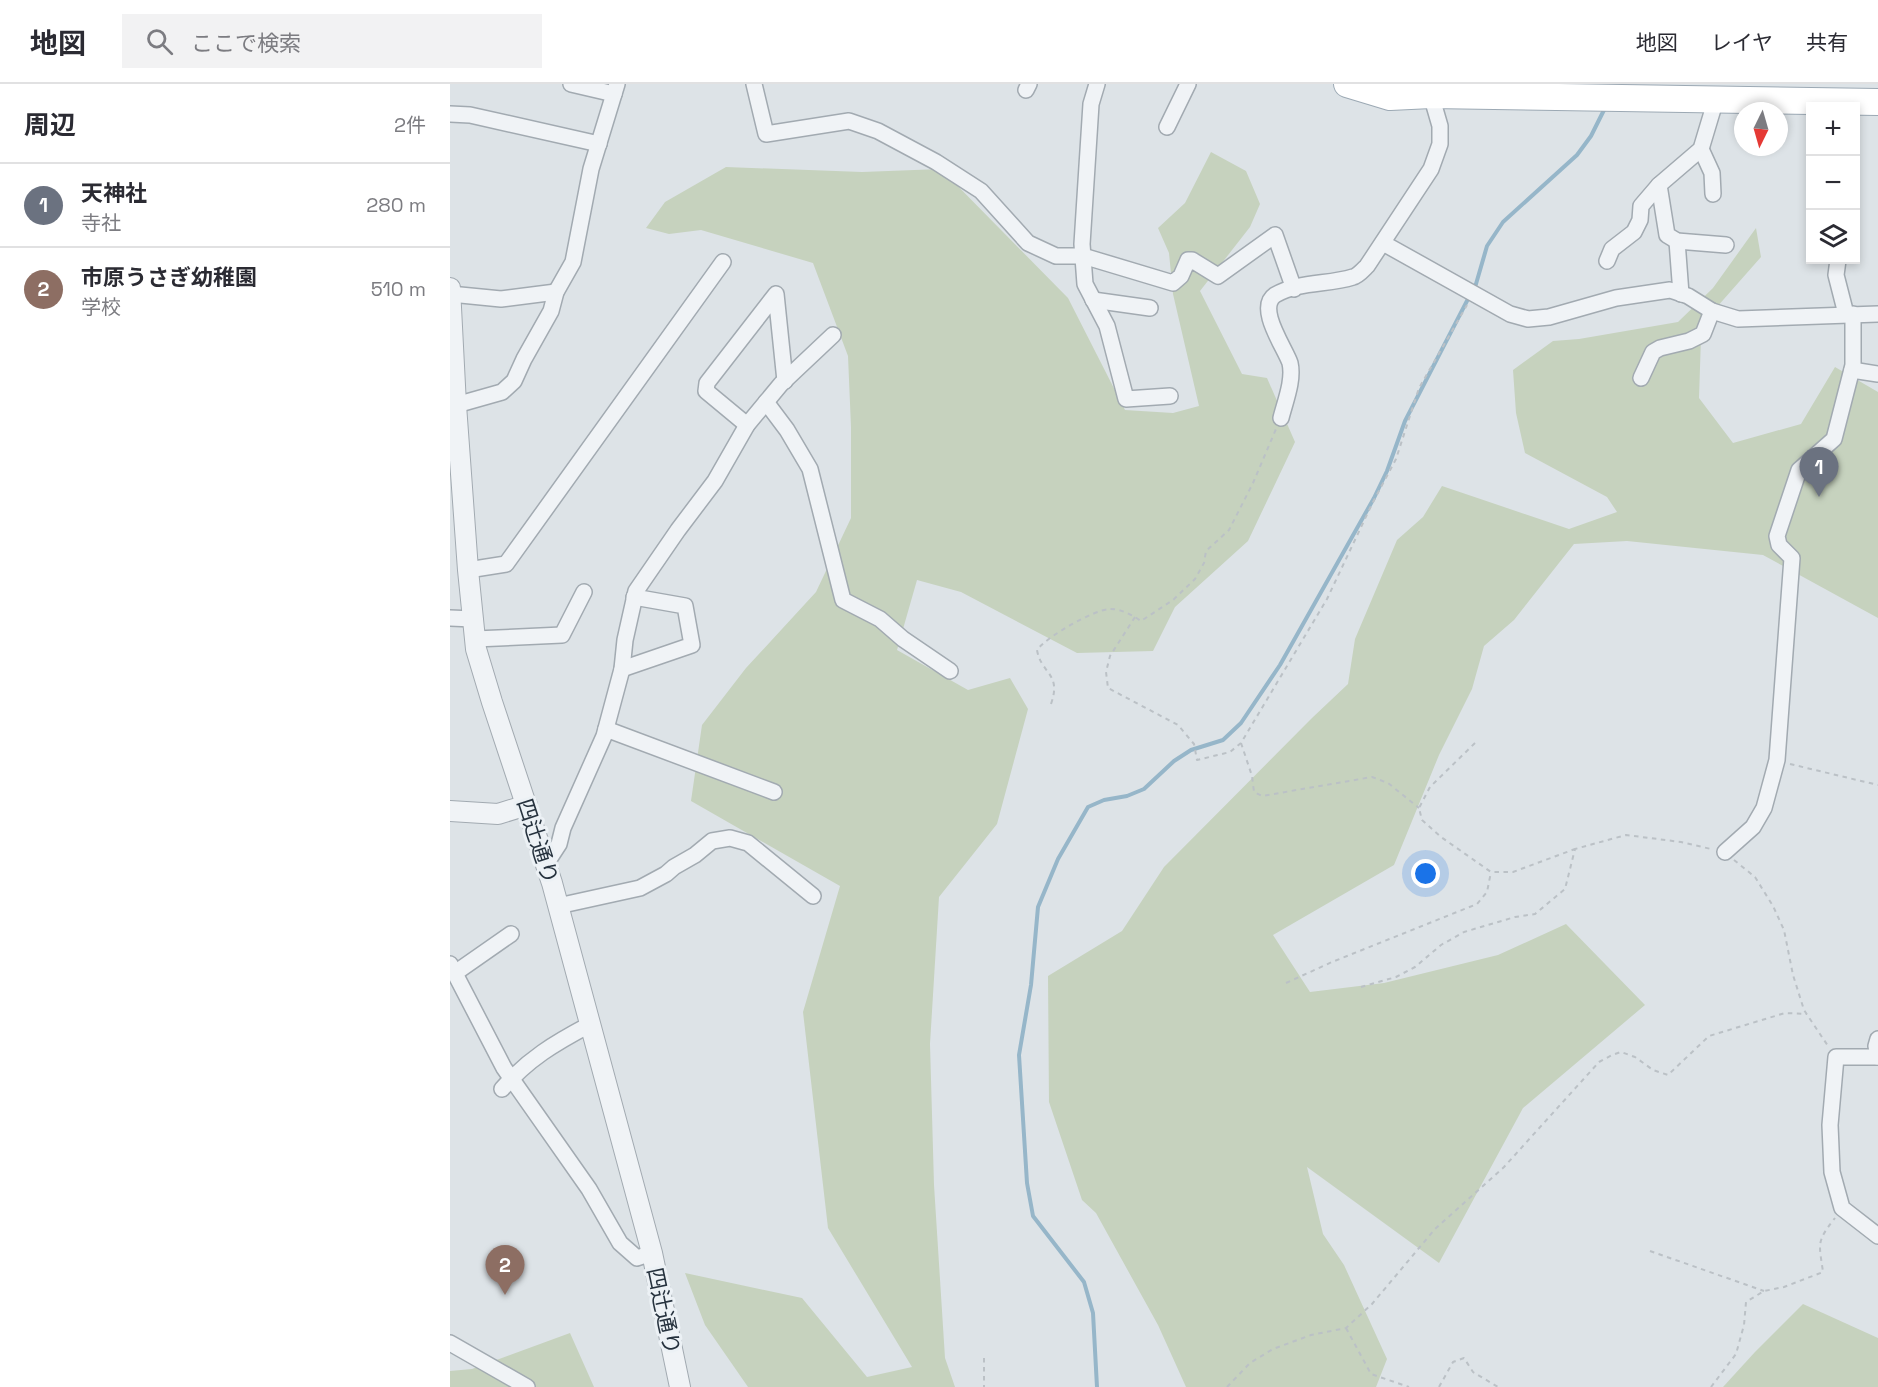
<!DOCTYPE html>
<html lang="ja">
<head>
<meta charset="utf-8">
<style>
	:root { --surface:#fff; --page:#f2f2f3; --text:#2b2b33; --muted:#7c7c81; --line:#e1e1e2; --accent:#111827 }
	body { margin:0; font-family:"Space Grotesk","Noto Sans JP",sans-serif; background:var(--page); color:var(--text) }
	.controls { position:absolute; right:18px; top:18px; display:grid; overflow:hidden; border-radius:0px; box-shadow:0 3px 9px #0003 }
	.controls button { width:54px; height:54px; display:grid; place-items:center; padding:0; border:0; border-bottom:2px solid var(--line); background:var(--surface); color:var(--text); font:30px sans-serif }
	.compass { position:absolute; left:1284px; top:18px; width:54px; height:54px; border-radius:50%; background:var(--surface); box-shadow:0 3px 9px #0003; rotate:185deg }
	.you { position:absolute; left:976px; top:790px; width:21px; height:21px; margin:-15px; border:4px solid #fff; border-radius:50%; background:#1a73e8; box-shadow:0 0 0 9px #1a73e833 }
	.badge { display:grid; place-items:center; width:39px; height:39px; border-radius:50%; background:var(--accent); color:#fff; font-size:20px; font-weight:700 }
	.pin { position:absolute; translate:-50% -50px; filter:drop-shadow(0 2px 3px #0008) }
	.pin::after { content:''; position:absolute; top:32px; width:21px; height:18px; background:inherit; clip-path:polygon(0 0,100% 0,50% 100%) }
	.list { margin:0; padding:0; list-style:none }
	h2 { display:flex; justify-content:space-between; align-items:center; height:78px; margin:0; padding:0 24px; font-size:26px }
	h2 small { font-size:20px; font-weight:400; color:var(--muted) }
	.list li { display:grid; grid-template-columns:39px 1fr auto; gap:18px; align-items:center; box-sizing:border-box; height:84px; padding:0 24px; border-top:2px solid var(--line) }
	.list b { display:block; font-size:22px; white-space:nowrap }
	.list p { margin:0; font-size:20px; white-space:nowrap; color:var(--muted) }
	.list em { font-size:20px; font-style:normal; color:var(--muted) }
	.icon { flex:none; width:33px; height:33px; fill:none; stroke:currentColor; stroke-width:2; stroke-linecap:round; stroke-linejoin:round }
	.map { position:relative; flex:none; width:1428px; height:1303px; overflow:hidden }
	header { display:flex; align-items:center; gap:36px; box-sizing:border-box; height:84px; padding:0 30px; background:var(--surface); border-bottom:2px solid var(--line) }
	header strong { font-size:28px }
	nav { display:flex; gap:33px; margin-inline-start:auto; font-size:21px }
	.search { width:420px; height:54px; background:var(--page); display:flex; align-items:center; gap:15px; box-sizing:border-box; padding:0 21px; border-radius:0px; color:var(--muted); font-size:22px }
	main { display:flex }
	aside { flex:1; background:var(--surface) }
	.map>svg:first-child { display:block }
	.green { fill:#c6d2be }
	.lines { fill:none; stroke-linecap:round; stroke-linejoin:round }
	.stream { stroke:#96b6c9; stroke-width:4 }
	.minor-casing { stroke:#a2aab1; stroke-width:18 }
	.tertiary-casing { stroke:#a2aab1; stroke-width:22 }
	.primary-casing { stroke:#9ca9b4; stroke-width:28 }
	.path { stroke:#bbc1c6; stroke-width:2; stroke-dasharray:4.5 4.5; stroke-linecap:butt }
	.minor { stroke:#f0f3f6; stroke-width:15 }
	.tertiary { stroke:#f0f3f6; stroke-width:20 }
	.primary { stroke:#fff; stroke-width:26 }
	.labels { text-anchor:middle; stroke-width:6; stroke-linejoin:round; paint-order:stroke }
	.street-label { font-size:22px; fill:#26323e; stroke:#ecf1f5 }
</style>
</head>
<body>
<header>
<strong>地図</strong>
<div class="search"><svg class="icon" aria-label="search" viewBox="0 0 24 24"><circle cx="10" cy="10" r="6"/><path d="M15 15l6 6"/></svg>ここで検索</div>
<nav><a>地図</a><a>レイヤ</a><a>共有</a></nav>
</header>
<main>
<aside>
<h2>周辺<small>2件</small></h2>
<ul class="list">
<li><span class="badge" style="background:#6b7280">1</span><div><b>天神社</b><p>寺社</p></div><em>280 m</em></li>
<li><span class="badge" style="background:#8d6e63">2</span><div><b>市原うさぎ幼稚園</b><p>学校</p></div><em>510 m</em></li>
</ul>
</aside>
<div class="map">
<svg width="1428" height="1303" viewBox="0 0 1428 1303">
	<rect width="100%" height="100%" fill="#dde3e7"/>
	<g class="green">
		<path d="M 761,68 L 796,87 L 810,120 L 800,143 L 750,207 L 792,290 L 817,294 L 845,358 L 798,457 L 725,523 L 703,567 L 627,569 L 511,508 L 467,496 L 447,566 L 518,606 L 560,594 L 578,625 L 547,740 L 489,813 L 480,960 L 484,1101 L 495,1274 L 505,1303 L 298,1303 L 255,1241 L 235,1189 L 352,1214 L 417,1293 L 462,1283 L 378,1144 L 353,928 L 390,802 L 241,717 L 252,641 L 296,584 L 366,508 L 401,434 L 401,343 L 398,272 L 363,179 L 251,146 L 219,150 L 196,144 L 215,118 L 276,83 L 412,88 L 491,85 L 618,214 L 675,326 L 723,329 L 749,322 L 723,210 L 719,169 L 708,144 L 735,119 Z"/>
		<path d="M 1306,144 L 1311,173 L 1259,232 L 1251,253 L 1249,314 L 1283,359 L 1351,340 L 1385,283 L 1428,308 L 1428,534 L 1313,471 L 1177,457 L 1124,460 L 1064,536 L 1034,562 L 1022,605 L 989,671 L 944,781 L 823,851 L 860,908 L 934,899 L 1048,871 L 1116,840 L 1195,921 L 1073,1024 L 989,1179 L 857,1083 L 873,1150 L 894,1181 L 937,1275 L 926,1303 L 736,1303 L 708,1241 L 646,1129 L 632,1116 L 599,1018 L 598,892 L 672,847 L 714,783 L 862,634 L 898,600 L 905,555 L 947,456 L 973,433 L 992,402 L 1119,445 L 1167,428 L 1157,413 L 1075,369 L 1066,329 L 1063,286 L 1103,257 L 1129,255 L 1228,238 L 1263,204 Z"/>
		<path d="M 1353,1220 L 1428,1254 L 1428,1303 L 1273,1303 L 1305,1268 Z"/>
		<path d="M 120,1249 L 144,1303 L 0,1303 L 0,1287 L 22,1285 Z"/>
	</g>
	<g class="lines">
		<g class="stream">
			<path d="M 1023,206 L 1026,200 L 1037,162 L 1053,138 L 1127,71 L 1141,52 L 1156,22"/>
			<path d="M 647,1303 L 643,1229 L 634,1198 L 583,1132 L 577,1099 L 569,971 L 581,901 L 588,823 L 608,775 L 638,723 L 654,716 L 677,712 L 694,705 L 724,677 L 741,666 L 773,656 L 791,639 L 830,581 L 924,414 L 937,387 L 955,337 L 1019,213"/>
		</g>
		<defs>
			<g id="minor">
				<path d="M 121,0 L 164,10"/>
				<path d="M 304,0 L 316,50 L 399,37 L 428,47 L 486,78 L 531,107 L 578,159 L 606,172 L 633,172 L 723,199 L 731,192 L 738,176 L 742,176 L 768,192 L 825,151 L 844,205"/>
				<path d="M 647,0 L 641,20 L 632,160 L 635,200 L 657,242 L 676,315 L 720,312"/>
				<path d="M 576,6 L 579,0"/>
				<path d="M 1266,15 L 1251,65 L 1209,101 L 1217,151 L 1227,157 L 1276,161"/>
				<path d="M 0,30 L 20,31 L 149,60"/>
				<path d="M 717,43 L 738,0"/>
				<path d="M 1251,65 L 1262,89 L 1263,110"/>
				<path d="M 1227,157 L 1231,210"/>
				<path d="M 933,159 L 1060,230 L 1078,235 L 1099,233 L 1166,214 L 1220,206 L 1238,212 L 1262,227 L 1288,235 L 1428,230"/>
				<path d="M 1388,176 L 1386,191 L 1396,230"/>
				<path d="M 1157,177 L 1162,165 L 1184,148 L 1190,136 L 1191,122 L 1209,101"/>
				<path d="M 0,210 L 51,215 L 106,208"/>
				<path d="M 643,216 L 700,224"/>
				<path d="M 1402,286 L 1428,290"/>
				<path d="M 1191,294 L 1203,268 L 1210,264 L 1239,257 L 1253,250 L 1262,227"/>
				<path d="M 316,318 L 337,346 L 360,385 L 393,516 L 430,535 L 453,555 L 500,587"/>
				<path d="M 6,321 L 52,308 L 64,297 L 74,275 L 101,227 L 106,208 L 123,178 L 141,85 L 167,0"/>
				<path d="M 831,334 C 835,318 844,296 840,279 C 835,264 806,224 825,211 C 849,197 878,201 903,193 C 908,192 913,186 917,182 L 981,85 L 990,60 L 990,42 L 981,11"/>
				<path d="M 297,341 L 256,307 L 257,299 L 326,210 L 335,297"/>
				<path d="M 18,486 L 56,480 L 273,178"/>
				<path d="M 0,534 L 23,535"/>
				<path d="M 25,555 L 112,551 L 134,508"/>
				<path d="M 172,585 L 242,561 L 235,522 L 184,513"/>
				<path d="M 156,645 L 324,708"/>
				<path d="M 1275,768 L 1303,743 L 1314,724 L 1327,676 L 1342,474 L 1329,461 L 1327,452 L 1349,386 L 1384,355 L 1403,281 L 1403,230"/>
				<path d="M 96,780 L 109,760 L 113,744 L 154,652 L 172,585 L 175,556 L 186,507 L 228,446 L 265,397 L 297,341 L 331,300 L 383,251"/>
				<path d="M 108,822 L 190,804 L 216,790 L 224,783 L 245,771 L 262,757 L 280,754 L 298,759 L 363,812"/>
				<path d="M 0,880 L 54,984 L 139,1105 L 170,1159 L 187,1174 L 202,1169"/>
				<path d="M 5,889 L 61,850"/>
				<path d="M 1428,955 L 1426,962 L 1428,973"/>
				<path d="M 1427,973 L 1386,973 L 1380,1041 L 1382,1088 L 1392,1124 L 1428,1152"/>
				<path d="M 52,1005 C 78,975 105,959 139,941"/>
				<path d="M 0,1259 L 77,1303"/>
			</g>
			<g id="tertiary">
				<path d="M 0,204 L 6,321 L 18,486 L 26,565 L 42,618 L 102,799 L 202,1169 L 230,1303"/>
				<path d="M 0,727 L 48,730 L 77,721"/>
			</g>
			<path id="primary" d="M 897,0 L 940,13 L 981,11 L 1428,18"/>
		</defs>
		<use href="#minor" class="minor-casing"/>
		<use href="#tertiary" class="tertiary-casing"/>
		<use href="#primary" class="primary-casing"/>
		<g class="path">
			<path d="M 685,533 L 660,572 L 656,588 L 658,604 L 728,641 L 744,660 L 747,676 L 780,668 L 791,659 L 877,515 L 922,420 L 946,375 L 969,304 L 1017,221"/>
			<path d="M 601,620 C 612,589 591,590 587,566 C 596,553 645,525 660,525 C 672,525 682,531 691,537 L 723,516 L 745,495 L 754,479 L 756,467 L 779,446 L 803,399 L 826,345"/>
			<path d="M 791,659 L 802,692 L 804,708 L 812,712 L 922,693 L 938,699 L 969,724"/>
			<path d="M 1025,659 L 980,703 L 969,724 L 972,736 L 991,753 L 1041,788 L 1063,788 L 1125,765"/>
			<path d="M 1340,680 L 1428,701"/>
			<path d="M 1284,776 L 1305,793 L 1323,822 L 1334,846 L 1343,891 L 1354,926 L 1378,962"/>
			<path d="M 836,899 L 882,878 L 1027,820 L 1037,808 L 1041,788"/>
			<path d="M 911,903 L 946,893 L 965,883 L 991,861 L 1014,848 L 1065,833 L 1085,830 L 1115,805 L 1125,765 L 1176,751 L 1231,758 L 1261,765"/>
			<path d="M 1200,1167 L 1314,1207"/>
			<path d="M 896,1244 L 921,1290 L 959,1303"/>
			<path d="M 534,1274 L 534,1303"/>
			<path d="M 777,1303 L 800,1279 L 823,1265 L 861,1251 L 896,1244 L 922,1220 L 985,1145 L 1054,1083 L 1149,978 L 1162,971 L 1171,968 L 1185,973 L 1203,986 L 1218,991 L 1259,952 L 1335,929 L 1357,930"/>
			<path d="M 989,1303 L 1003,1278 L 1014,1274 L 1023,1288 L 1048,1303"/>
			<path d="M 1261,1303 L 1286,1270 L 1294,1241 L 1296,1218 L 1314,1207 L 1334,1203 L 1373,1188 C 1369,1159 1366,1158 1385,1134"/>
		</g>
		<use href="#minor" class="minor"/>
		<use href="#tertiary" class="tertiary"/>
		<use href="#primary" class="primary"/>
	</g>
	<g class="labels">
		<g class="street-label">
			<text transform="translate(88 757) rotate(72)" y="8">四辻通り</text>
			<text transform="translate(214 1227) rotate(78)" y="8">四辻通り</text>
		</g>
	</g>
</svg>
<div class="controls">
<button>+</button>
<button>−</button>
<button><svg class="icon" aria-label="layers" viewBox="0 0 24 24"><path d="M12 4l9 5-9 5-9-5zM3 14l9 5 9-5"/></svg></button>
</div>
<svg class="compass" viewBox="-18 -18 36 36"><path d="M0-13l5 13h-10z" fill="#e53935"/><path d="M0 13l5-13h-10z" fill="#7c7c81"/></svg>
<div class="you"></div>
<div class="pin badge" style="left:1369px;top:413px;background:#6b7280">1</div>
<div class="pin badge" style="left:55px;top:1211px;background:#8d6e63">2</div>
</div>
</main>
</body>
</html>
